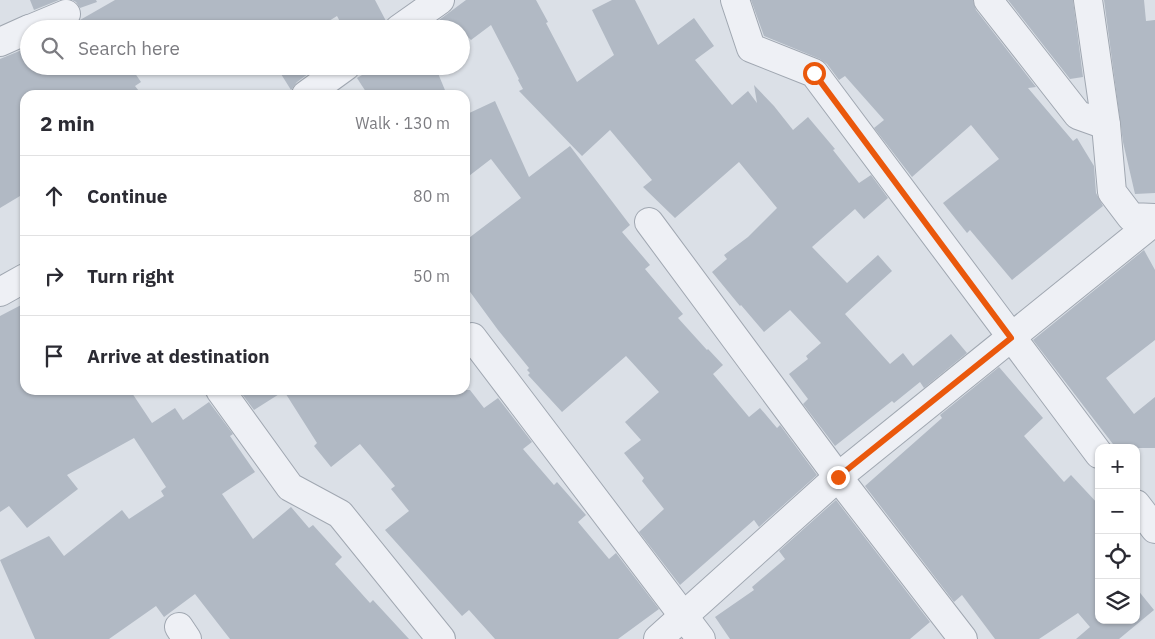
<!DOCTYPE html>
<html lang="en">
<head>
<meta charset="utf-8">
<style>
	:root { --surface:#fff; --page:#f2f2f3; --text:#2b2b33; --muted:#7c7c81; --line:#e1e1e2 }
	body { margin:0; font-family:"IBM Plex Sans",sans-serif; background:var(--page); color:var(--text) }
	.controls { position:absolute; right:15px; bottom:15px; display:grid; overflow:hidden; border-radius:10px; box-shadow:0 1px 4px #0004 }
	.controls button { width:45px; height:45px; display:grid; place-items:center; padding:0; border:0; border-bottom:1px solid var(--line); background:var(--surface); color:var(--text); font:25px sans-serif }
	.stop { position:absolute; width:15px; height:15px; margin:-11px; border:4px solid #ea580c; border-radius:50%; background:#fff }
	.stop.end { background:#ea580c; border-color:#fff; box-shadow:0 1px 5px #0008 }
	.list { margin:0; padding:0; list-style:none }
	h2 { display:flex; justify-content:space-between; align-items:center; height:65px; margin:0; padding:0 20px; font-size:21px }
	h2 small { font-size:16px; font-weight:400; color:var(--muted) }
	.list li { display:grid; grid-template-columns:32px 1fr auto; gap:15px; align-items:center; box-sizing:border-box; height:80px; padding:0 20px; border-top:1px solid var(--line) }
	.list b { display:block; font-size:19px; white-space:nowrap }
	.list em { font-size:16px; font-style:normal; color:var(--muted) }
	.icon { flex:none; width:28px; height:28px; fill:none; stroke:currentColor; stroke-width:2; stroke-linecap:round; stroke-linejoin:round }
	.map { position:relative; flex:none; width:1155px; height:639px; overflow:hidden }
	.search { position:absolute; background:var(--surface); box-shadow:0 1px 4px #0004; left:20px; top:20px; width:450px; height:55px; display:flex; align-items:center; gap:12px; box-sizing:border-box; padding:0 18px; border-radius:28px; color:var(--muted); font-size:19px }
	.panel { position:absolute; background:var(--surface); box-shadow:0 1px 4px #0004; left:20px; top:90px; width:450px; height:305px; border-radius:15px }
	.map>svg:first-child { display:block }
	.building { fill:#b1b9c4 }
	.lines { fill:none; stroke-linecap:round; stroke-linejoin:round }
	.minor-casing { stroke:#a0a7b1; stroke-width:30 }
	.minor { stroke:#eef0f5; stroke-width:28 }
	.route { stroke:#ea580c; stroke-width:6 }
</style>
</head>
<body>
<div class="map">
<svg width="1155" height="639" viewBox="0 0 1155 639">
	<rect width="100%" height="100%" fill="#dbe0e7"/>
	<g class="building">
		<path d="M 30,0 L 59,0 L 34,10 Z"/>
		<path d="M 72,0 L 96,0 L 97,2 L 80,8 L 76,2 Z"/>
		<path d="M 115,0 L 375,0 L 386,21 L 384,29 L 344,29 L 337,16 L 316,29 L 76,29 L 75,26 L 80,20 Z"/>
		<path d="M 466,0 L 536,0 L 548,22 L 546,23 L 577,82 L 614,55 L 592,10 L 612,0 L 635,0 L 658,45 L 694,18 L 714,46 L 695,60 L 732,105 L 748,91 L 757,103 L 754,85 L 774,106 L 793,130 L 808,117 L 835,149 L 833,150 L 859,183 L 871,175 L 888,198 L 864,219 L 855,209 L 812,247 L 847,283 L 878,255 L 892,271 L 845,314 L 890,364 L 903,353 L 913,366 L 951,334 L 967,353 L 924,388 L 920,382 L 894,403 L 892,401 L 835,446 L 803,404 L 808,399 L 789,374 L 808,359 L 806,356 L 821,343 L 790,310 L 764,332 L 741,305 L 740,306 L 712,272 L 727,259 L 724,255 L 748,237 L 777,208 L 739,162 L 675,218 L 643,187 L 652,180 L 610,130 L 582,156 L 519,91 L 523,89 L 518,80 L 519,79 L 491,25 L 471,40 L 466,35 L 469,41 L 461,47 L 461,29 L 427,29 Z"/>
		<path d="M 751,0 L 973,0 L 976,10 L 1036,87 L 1028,88 L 1073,141 L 1077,138 L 1094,166 L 1096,193 L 1103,206 L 1012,280 L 970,230 L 967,233 L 943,203 L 999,159 L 971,125 L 912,177 L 874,128 L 884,120 L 845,76 L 839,80 L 827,64 L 820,59 L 764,36 Z"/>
		<path d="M 1008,0 L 1073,0 L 1083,77 L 1070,79 Z"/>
		<path d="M 1104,0 L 1144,0 L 1146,21 L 1155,20 L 1155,193 L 1135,194 L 1123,142 Z"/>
		<path d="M 29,47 L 29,66 L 130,66 L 141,82 L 135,86 L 142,95 L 25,95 L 25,193 L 0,208 L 0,59 Z"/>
		<path d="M 193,66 L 208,66 L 199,73 Z"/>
		<path d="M 276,66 L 309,66 L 312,71 L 297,82 L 291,90 Z"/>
		<path d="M 377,66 L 435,66 L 447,95 L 368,95 L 357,78 Z"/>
		<path d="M 495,101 L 529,177 L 570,146 L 630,225 L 622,232 L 650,265 L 645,269 L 683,314 L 678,318 L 707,350 L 708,349 L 723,365 L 713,374 L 749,417 L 760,408 L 777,428 L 780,425 L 817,475 L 759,527 L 754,520 L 680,585 L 639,532 L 664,509 L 642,481 L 644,478 L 624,453 L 641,440 L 625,422 L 659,392 L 626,356 L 562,412 L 528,375 L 530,373 L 527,370 L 529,368 L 498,330 L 465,285 L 465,241 L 521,198 L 491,159 L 465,179 L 465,115 Z"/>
		<path d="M 1144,250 L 1155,270 L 1155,340 L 1106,378 L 1134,414 L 1155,397 L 1155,448 L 1116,448 L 1033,340 Z"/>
		<path d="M 25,303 L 25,390 L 130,390 L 152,423 L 175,408 L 183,420 L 209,402 L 233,434 L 230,436 L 255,472 L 222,494 L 253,539 L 291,507 L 309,528 L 313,525 L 342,557 L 335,564 L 370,603 L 373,600 L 409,639 L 230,639 L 195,594 L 164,617 L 156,606 L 109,639 L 35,639 L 0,560 L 49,536 L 64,556 L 122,510 L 129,519 L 164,496 L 161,491 L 166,487 L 134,438 L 67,475 L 78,489 L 27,528 L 9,506 L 0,512 L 0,316 Z"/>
		<path d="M 999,367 L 1043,418 L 1024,436 L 1064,482 L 1071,475 L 1099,505 L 1099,620 L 1136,620 L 1137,589 L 1154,610 L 1119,639 L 1076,639 L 1090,627 L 1078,613 L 1039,639 L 995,639 L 962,595 L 954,602 L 865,486 L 942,418 L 940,415 Z"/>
		<path d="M 239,390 L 470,390 L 484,408 L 498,398 L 532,442 L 523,449 L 554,485 L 557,482 L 586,515 L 578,522 L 609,559 L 616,553 L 659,609 L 618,639 L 495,639 L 469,610 L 462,616 L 385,530 L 409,511 L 391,489 L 395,486 L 360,444 L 331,467 L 314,446 L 317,443 L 284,391 L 254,410 Z"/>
		<path d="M 836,500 L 930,622 L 910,639 L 730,639 L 715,617 L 754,590 L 752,587 L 785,559 L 779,551 Z"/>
	</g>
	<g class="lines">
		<defs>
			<g id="minor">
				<path d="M 735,0 L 751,48 L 814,73 L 1099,454"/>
				<path d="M 988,0 L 1078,115 L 1106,125"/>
				<path d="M 1088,0 L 1106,125 L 1112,192 L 1131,217 L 1155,218"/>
				<path d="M 30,29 L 66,14"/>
				<path d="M 399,29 L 440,0"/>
				<path d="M 0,42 L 29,29"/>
				<path d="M 306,95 L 346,66"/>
				<path d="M 649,222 L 838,477 L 963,639"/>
				<path d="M 0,292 L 25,278"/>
				<path d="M 472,337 L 701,639"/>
				<path d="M 220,390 L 290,487 L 340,514 L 441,639"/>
				<path d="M 1136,504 L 1155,529"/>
				<path d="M 179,627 L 187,639"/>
				<path d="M 658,639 L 838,477 L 1155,221"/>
			</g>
		</defs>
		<use href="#minor" class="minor-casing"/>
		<use href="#minor" class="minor"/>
	</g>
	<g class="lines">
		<path class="route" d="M 814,73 L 1011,338 L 838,477"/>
	</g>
</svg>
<div class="controls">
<button>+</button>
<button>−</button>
<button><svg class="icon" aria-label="locate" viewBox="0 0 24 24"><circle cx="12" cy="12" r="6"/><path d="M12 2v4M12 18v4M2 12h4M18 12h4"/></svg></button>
<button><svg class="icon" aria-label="layers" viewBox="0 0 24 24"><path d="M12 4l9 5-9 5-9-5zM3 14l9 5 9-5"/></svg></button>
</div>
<div class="stop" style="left:814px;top:73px"></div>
<div class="stop end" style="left:838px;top:477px"></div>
<div class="search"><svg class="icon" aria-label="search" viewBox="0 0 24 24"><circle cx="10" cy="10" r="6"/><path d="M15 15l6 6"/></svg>Search here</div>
<section class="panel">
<h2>2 min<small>Walk · 130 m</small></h2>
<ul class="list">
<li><svg class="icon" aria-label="ahead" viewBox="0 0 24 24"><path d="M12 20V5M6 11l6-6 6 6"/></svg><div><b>Continue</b></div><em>80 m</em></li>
<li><svg class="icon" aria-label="right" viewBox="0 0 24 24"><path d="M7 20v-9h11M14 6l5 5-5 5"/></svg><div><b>Turn right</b></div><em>50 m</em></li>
<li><svg class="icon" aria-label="arrive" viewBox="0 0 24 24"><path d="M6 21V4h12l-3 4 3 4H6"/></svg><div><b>Arrive at destination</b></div></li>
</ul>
</section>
</div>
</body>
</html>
